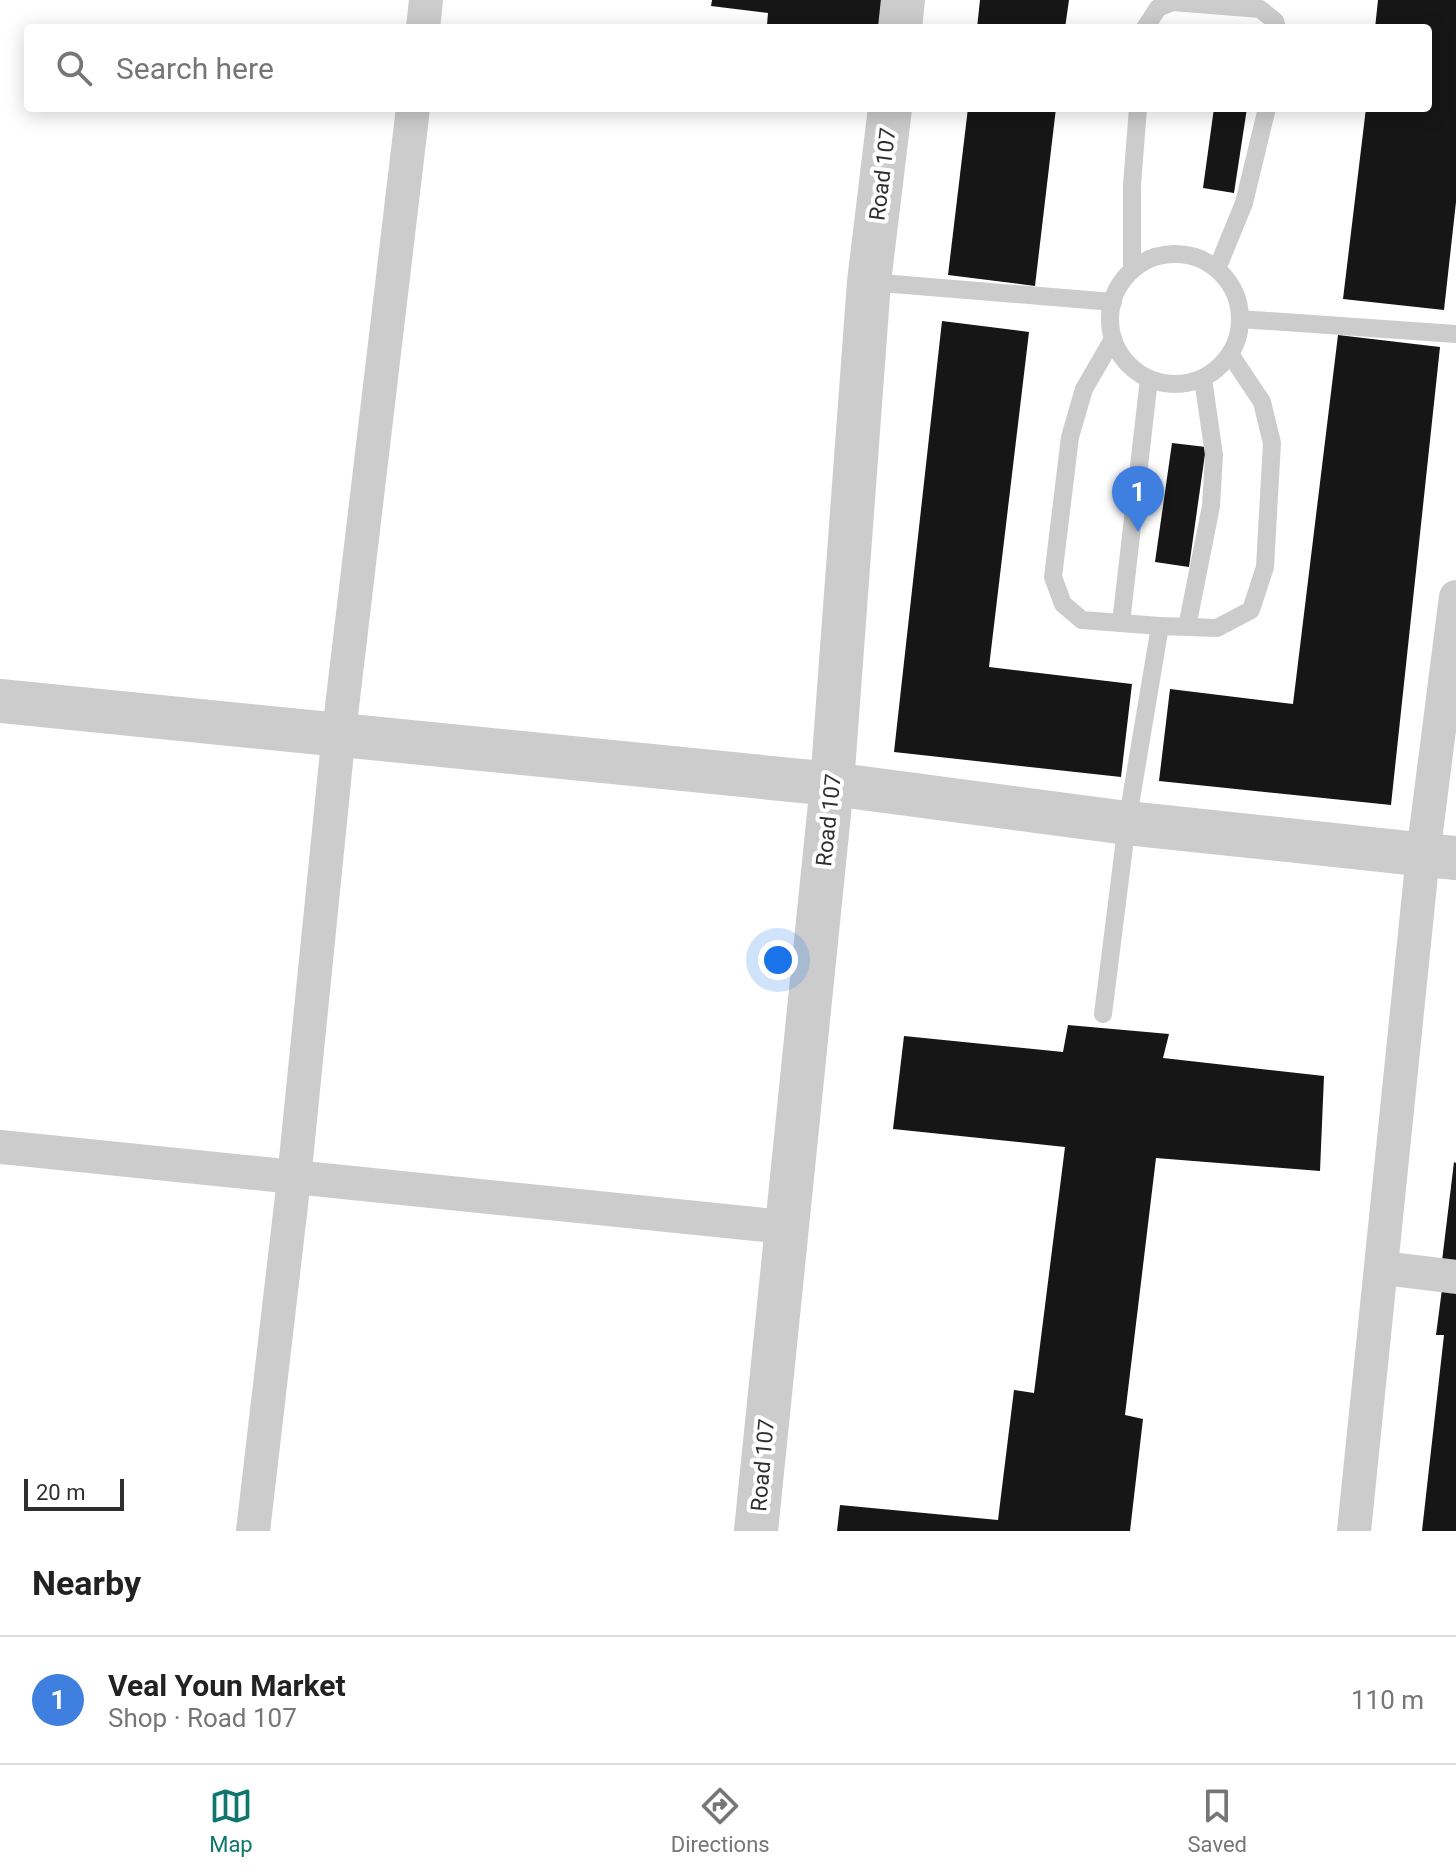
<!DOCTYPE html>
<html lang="en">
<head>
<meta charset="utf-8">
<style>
	:root { --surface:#fff; --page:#f6f6f6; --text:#222; --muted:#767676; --line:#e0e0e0; --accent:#0f766e }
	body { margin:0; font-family:Roboto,sans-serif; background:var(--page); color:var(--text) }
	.scale { position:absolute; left:24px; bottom:20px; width:100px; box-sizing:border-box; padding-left:8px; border:4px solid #2f2f2f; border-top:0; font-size:22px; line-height:28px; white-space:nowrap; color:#2f2f2f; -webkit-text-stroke:6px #fff; paint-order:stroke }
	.you { position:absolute; left:778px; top:960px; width:28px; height:28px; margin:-20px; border:6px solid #fff; border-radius:50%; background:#1a73e8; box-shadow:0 0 0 12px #1a73e833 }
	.badge { display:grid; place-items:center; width:52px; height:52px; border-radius:50%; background:var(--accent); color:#fff; font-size:26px; font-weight:700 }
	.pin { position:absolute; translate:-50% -66px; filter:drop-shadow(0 2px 4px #0008) }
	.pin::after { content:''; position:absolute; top:42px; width:28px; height:24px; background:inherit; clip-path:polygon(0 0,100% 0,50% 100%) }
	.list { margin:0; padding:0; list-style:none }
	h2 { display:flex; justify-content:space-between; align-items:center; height:104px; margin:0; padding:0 32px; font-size:34px }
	h2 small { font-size:26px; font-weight:400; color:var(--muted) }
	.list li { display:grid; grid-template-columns:52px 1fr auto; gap:24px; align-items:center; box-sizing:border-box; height:128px; padding:0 32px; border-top:2px solid var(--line) }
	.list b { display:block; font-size:30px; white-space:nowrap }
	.list p { margin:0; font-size:26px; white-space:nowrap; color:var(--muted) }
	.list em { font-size:26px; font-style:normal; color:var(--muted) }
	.icon { flex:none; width:44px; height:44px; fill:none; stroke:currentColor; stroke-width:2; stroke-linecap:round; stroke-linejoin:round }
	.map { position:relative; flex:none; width:1456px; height:1531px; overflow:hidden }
	.search { position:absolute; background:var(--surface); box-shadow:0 4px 20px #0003; left:24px; right:24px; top:24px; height:88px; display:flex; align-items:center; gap:20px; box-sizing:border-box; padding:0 28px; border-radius:8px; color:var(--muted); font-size:30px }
	.sheet { height:232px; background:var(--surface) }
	nav { display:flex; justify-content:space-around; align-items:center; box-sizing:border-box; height:112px; border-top:2px solid var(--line); background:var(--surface); font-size:22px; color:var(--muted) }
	nav a { display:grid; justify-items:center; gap:4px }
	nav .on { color:var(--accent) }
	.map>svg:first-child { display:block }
	.building { fill:#161616 }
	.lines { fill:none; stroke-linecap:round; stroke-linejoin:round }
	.service { stroke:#ccc; stroke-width:18 }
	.minor { stroke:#ccc; stroke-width:34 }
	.tertiary { stroke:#ccc; stroke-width:44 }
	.labels { text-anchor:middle; stroke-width:8; stroke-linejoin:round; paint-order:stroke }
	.street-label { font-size:22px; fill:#2f2f2f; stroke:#fff }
</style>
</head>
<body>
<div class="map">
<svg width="1456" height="1531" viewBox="0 0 1456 1531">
	<rect width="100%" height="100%" fill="#fff"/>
	<g class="building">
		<path d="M 712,0 L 893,0 L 889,28 L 767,25 L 768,13 L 711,6 Z"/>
		<path d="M 980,0 L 1069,0 L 1065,28 L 977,28 Z"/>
		<path d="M 1378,0 L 1456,0 L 1456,202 L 1444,310 L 1343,299 L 1366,108 L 1428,108 L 1428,28 L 1375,28 Z"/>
		<path d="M 968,108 L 1056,108 L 1035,286 L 948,275 Z"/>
		<path d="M 1214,108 L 1247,108 L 1234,193 L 1203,188 Z"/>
		<path d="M 942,321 L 1029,332 L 989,667 L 1132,684 L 1121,777 L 894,752 Z"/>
		<path d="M 1338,335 L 1440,347 L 1391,805 L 1159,781 L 1170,689 L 1293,704 Z"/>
		<path d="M 1172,443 L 1206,447 L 1189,567 L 1155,562 Z"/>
		<path d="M 1068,1025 L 1169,1034 L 1163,1058 L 1324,1076 L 1320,1171 L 1156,1158 L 1125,1415 L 1143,1419 L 1130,1531 L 837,1531 L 840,1505 L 998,1520 L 1014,1390 L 1034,1393 L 1065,1147 L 893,1129 L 904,1036 L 1063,1052 Z"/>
		<path d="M 1454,1162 L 1456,1163 L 1456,1263 L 1442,1261 Z"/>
		<path d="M 1442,1289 L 1456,1291 L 1456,1531 L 1422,1531 L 1444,1335 L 1436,1335 Z"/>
	</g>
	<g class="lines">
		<g class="service">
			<path d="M 1145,28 L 1158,8 L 1173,2 L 1260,9 L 1275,21 L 1277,28"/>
			<circle cx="1175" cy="319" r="65"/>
			<path d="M 1217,269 L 1244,203 L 1267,108"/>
			<path d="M 1132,270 L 1132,185 L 1138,108"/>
			<path d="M 869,282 L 1113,302"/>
			<path d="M 1240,319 L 1456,334"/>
			<path d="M 1113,339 L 1084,389 L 1070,437 L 1053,577 L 1063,604 L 1082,620 L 1160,626 L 1217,628 L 1251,610 L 1265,567 L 1272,443 L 1262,402 L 1230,354"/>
			<path d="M 1121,623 L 1149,379"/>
			<path d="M 1187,627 L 1211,506 L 1214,455 L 1203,379"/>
			<path d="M 1103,1014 L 1127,823 L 1160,626"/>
		</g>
		<g class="minor">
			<path d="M 423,28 L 426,0"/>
			<path d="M 0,1147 L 784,1227"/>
			<path d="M 1383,1268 L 1456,1277"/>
			<path d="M 253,1531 L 294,1179 L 339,732 L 413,108"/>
			<path d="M 1354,1531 L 1423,855 L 1456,597"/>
		</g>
		<g class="tertiary">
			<path d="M 900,28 L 903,0"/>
			<path d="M 0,701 L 832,784 L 1127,823 L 1456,858"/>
			<path d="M 756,1531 L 832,784 L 869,282 L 890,108"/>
		</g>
	</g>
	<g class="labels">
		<g class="street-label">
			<text transform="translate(882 174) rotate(-83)" y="8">Road 107</text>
			<text transform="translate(828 820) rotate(-84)" y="8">Road 107</text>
			<text transform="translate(762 1465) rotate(-85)" y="8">Road 107</text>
		</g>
	</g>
</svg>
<div class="scale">20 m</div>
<div class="you"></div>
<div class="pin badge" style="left:1138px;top:532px;background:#3f7fe0">1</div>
<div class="search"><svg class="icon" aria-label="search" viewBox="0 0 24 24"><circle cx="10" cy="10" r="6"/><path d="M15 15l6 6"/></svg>Search here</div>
</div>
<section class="sheet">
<h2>Nearby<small></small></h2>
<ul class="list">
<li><span class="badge" style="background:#3f7fe0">1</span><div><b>Veal Youn Market</b><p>Shop · Road 107</p></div><em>110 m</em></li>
</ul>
</section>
<nav>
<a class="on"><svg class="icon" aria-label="map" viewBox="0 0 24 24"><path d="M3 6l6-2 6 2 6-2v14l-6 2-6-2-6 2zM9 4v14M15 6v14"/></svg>Map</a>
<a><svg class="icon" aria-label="directions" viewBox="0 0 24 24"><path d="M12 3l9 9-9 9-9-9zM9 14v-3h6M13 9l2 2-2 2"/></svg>Directions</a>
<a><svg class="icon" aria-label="saved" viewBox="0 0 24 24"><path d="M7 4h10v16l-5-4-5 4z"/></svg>Saved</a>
</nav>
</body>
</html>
